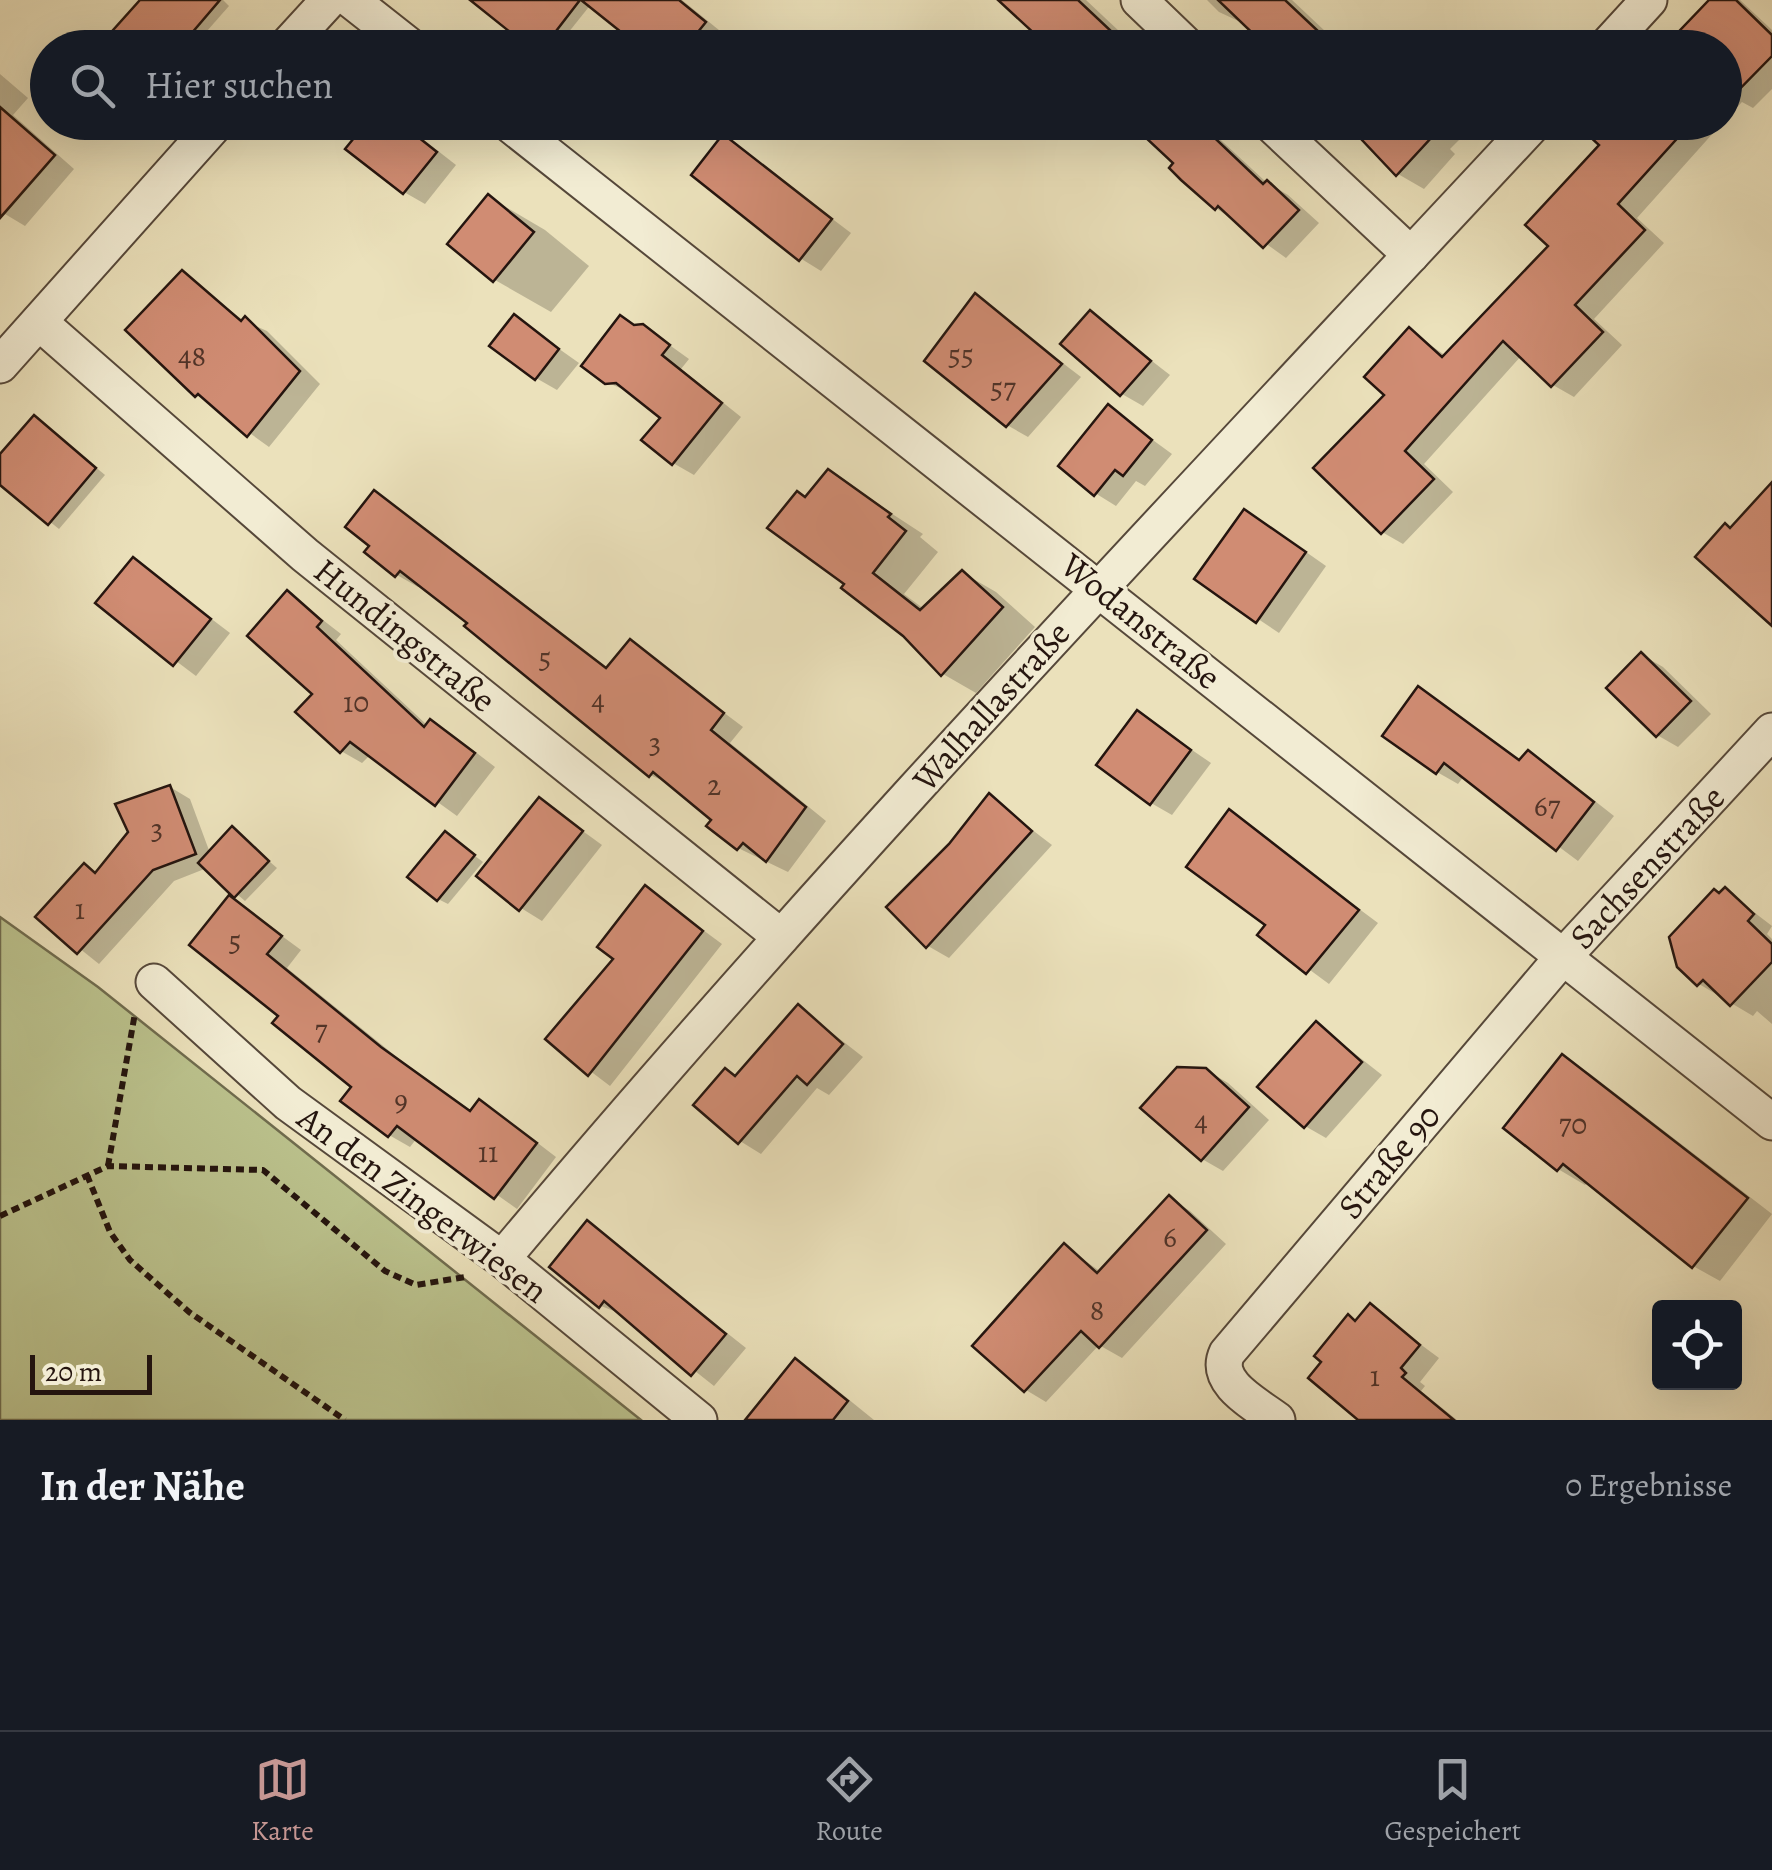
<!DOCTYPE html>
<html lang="de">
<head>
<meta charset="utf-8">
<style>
	:root { --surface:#171b24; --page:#242831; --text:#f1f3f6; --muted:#9ea1a6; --line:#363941; --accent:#c59692 }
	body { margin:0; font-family:Alegreya,serif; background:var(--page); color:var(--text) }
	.controls { position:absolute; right:30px; bottom:30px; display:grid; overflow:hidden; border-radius:10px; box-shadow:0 10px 40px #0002 }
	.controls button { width:90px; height:90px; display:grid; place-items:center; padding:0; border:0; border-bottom:2px solid var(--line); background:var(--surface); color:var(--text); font:50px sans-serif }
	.scale { position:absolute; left:30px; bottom:25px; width:122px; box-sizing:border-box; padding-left:10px; border:5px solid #25150f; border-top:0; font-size:28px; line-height:35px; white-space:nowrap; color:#25150f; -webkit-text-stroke:8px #f2ecd3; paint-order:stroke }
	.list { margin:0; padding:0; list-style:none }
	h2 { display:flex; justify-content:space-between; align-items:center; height:130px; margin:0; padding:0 40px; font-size:42px }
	h2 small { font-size:32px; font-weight:400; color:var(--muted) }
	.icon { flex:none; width:55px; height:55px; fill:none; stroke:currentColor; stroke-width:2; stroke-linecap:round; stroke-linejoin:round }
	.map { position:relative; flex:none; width:1772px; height:1420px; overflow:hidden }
	.search { position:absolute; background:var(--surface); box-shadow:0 10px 40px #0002; left:30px; right:30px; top:30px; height:110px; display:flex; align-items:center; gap:25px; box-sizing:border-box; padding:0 35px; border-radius:55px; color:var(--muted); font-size:38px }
	.sheet { height:310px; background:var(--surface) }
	nav { display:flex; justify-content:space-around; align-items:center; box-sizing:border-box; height:140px; border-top:2px solid var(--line); background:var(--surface); font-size:28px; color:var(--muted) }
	nav a { display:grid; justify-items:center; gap:5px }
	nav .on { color:var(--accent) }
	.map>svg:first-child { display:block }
	.green { fill:#bbc28d; stroke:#706c4e; stroke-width:2.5 }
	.shadow { fill:#0003 }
	.building { fill:#d08c73; stroke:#25150f; stroke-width:2.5 }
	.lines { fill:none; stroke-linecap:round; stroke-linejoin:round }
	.street-casing { stroke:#56483a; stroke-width:39 }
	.path { stroke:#25150f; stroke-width:6; stroke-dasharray:8 5; stroke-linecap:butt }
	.street { stroke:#f2ecd3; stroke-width:35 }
	.labels { text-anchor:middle; stroke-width:8; stroke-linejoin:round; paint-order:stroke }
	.number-label { font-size:30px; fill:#503328 }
	.street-label { font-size:35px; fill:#25150f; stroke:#f2ecd3 }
</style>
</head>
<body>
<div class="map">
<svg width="1772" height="1420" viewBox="0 0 1772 1420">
	<rect width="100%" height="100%" fill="#ebe1bb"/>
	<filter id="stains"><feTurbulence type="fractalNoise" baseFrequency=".002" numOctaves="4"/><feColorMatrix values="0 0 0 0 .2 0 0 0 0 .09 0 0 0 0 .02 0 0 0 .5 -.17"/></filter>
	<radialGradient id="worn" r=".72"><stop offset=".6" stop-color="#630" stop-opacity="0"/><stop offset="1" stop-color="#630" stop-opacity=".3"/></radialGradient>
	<path class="green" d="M 0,917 L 98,987 L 641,1420 L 0,1420 Z"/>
	<g class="shadow">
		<path d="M 140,0 L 223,0 L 229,6 L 192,48 L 99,48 Z"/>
		<path d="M 474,0 L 588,0 L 592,3 L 556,48 L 534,48 Z"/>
		<path d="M 642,0 L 682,0 L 725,35 L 715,48 L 645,48 Z"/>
		<path d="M 1002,0 L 1086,0 L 1137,48 L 1053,48 Z"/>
		<path d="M 1207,0 L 1292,0 L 1343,48 L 1269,48 L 1247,25 L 1219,12 Z"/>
		<path d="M 1713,0 L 1740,0 L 1772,30 L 1772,89 L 1753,108 L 1742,102 L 1724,121 L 1724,48 Z"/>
		<path d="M 0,74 L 28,98 L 13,115 L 74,169 L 25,226 L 0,211 Z"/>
		<path d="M 370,122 L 401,122 L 456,165 L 425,204 L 404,192 Z"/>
		<path d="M 1133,122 L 1211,122 L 1210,130 L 1266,182 L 1288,195 L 1319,223 L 1286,258 L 1216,208 Z"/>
		<path d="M 1345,122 L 1458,122 L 1468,131 L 1450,149 L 1455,154 L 1424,189 L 1398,174 Z"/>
		<path d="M 1599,122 L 1723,122 L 1637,218 L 1664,243 L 1594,319 L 1622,345 L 1574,397 L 1553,385 L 1522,355 L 1424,464 L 1453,492 L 1403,544 L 1382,532 L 1388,394 L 1409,330 L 1446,356 L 1551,245 L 1603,145 Z"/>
		<path d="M 724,137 L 851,233 L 821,271 L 800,258 Z"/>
		<path d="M 489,197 L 545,230 L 589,266 L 551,312 L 495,280 Z"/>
		<path d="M 182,273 L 244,321 L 267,331 L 320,384 L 269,447 L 197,395 Z"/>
		<path d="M 976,297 L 1081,377 L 1028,437 L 1007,425 Z"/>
		<path d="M 1090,313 L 1170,375 L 1143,406 L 1122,394 Z"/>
		<path d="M 514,317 L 579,363 L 557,390 L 536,378 Z"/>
		<path d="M 643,326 L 689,359 L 681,369 L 741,417 L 694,475 L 673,463 L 663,418 L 634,394 L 606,382 L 637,327 Z"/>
		<path d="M 1109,408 L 1172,454 L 1145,486 L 1136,481 L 1116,506 L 1095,493 Z"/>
		<path d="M 44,424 L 105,475 L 59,529 L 0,482 L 0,458 Z"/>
		<path d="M 828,472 L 923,534 L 920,537 L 938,552 L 904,594 L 924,609 L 963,573 L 996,592 L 1035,627 L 976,693 L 943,674 L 847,583 L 806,500 Z"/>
		<path d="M 375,493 L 608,669 L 630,642 L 743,727 L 730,743 L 826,821 L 788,872 L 738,848 L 715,820 L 673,785 L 650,775 L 420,584 L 418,587 L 397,575 L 368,552 L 373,546 Z"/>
		<path d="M 1266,524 L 1326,566 L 1279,633 L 1198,579 Z"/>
		<path d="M 134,560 L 230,633 L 196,676 L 99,603 Z"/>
		<path d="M 288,593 L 341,634 L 336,640 L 428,726 L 431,722 L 452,734 L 495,767 L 457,816 L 371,754 L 362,763 L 341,751 L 316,694 Z"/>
		<path d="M 1642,655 L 1663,667 L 1711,714 L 1678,747 L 1657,735 Z"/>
		<path d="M 1439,702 L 1521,761 L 1528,753 L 1549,765 L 1614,816 L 1578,861 L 1464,776 L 1458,784 L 1437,772 Z"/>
		<path d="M 1138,713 L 1211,763 L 1172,815 L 1151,803 Z"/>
		<path d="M 170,787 L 190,799 L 210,853 L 232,829 L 277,868 L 245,901 L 207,868 L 174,881 L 99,964 L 39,916 L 84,867 L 97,874 Z"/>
		<path d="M 989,797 L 1052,845 L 949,958 L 928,946 L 951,845 Z"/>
		<path d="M 540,800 L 602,845 L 542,921 L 521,908 Z"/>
		<path d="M 1229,812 L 1378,923 L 1329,984 L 1261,934 L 1268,925 Z"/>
		<path d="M 446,834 L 483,862 L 448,904 L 438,899 Z"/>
		<path d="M 646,888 L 722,944 L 610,1086 L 548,1039 L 617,959 Z"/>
		<path d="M 1725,890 L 1772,926 L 1767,934 L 1772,939 L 1772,1024 L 1757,1011 L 1753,1016 L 1699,984 L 1720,895 Z"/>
		<path d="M 230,898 L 301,950 L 287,968 L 403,1062 L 473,1112 L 480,1103 L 501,1115 L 556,1157 L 517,1209 L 417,1138 L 410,1147 L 389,1135 L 354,1087 L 282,1015 Z"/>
		<path d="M 799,1007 L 863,1057 L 829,1095 L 817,1088 L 761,1154 L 740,1141 L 737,1077 Z"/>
		<path d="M 1317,1024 L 1382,1075 L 1326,1138 L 1305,1126 Z"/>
		<path d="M 1562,1058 L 1589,1073 L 1772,1214 L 1720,1281 L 1693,1266 L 1588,1182 L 1585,1185 L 1558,1169 Z"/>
		<path d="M 1206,1070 L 1228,1083 L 1269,1120 L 1223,1171 L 1202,1159 Z"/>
		<path d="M 1169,1198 L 1190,1211 L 1226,1244 L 1122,1358 L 1099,1345 L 1046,1402 L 1026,1390 L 1064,1246 L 1101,1272 Z"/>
		<path d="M 588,1223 L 746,1348 L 714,1386 L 624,1315 L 601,1306 Z"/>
		<path d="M 1370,1307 L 1439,1358 L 1420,1382 L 1425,1386 L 1421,1391 L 1457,1420 L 1360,1420 L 1357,1323 Z"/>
		<path d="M 795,1361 L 816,1373 L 874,1420 L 749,1420 Z"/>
	</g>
	<g class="building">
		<path d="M 140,0 L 220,0 L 179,48 L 97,48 Z"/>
		<path d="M 470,0 L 580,0 L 543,48 L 530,48 Z"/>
		<path d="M 581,0 L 679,0 L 706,22 L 685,48 L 641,48 Z"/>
		<path d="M 998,0 L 1078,0 L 1129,48 L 1050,48 Z"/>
		<path d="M 1218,0 L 1285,0 L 1336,48 L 1268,48 Z"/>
		<path d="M 1709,0 L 1736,0 L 1772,35 L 1772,56 L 1724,105 L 1724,48 L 1663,48 Z"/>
		<path d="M 0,107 L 55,155 L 0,218 Z"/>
		<path d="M 367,122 L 399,122 L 437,152 L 403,194 L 345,149 Z"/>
		<path d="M 1129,122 L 1198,122 L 1263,184 L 1267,180 L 1299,210 L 1263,248 L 1218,206 L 1215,210 L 1181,180 L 1169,168 L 1173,163 Z"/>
		<path d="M 1345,122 L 1414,122 L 1431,138 L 1396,176 Z"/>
		<path d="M 1574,122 L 1692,122 L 1618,204 L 1645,230 L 1575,305 L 1603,332 L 1551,387 L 1503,341 L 1405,451 L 1434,479 L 1381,534 L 1313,468 L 1384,395 L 1364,377 L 1409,327 L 1442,357 L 1548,246 L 1525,225 L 1599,145 Z"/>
		<path d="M 723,134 L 832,219 L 799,261 L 691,175 Z"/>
		<path d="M 488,194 L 534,232 L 493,282 L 447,244 Z"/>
		<path d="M 182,270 L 241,321 L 245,316 L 300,371 L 247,437 L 198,394 L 195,397 L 125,330 Z"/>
		<path d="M 975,293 L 1062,364 L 1006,427 L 924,361 Z"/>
		<path d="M 1090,310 L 1151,361 L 1120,396 L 1060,344 Z"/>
		<path d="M 514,314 L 559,349 L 535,380 L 489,346 Z"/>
		<path d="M 620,315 L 634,325 L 643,324 L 670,345 L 662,355 L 722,403 L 672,465 L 641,440 L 660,418 L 616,383 L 605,384 L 581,366 Z"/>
		<path d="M 1108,404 L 1152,440 L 1123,476 L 1115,470 L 1094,496 L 1058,466 Z"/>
		<path d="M 34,415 L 96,468 L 48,525 L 0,485 L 0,454 Z"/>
		<path d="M 828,469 L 891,514 L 888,517 L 906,531 L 873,573 L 920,610 L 962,570 L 1003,607 L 941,676 L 903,636 L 841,588 L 844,584 L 767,528 L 797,491 L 805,497 Z"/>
		<path d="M 1772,482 L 1772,626 L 1695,557 L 1725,523 L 1730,528 Z"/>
		<path d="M 374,490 L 606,668 L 630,639 L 724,713 L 711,730 L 806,807 L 766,862 L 743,843 L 737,850 L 706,826 L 711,820 L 653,772 L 649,777 L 464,626 L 467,623 L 400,571 L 395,577 L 364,552 L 369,546 L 345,527 Z"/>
		<path d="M 1244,509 L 1306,552 L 1256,623 L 1194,579 Z"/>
		<path d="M 133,557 L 211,619 L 173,666 L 95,603 Z"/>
		<path d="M 287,590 L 322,621 L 317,627 L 424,727 L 430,719 L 475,753 L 435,806 L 350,742 L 340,753 L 295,712 L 312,694 L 247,636 Z"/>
		<path d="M 1641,652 L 1691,701 L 1656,737 L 1606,688 Z"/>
		<path d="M 1418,686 L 1519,760 L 1528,750 L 1594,802 L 1556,851 L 1444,763 L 1436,774 L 1382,736 Z"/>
		<path d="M 1137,710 L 1191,750 L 1150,805 L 1096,765 Z"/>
		<path d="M 170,785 L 196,854 L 153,870 L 77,954 L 35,917 L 84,863 L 95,873 L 128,832 L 115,804 Z"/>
		<path d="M 989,793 L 1032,831 L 926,948 L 886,907 L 949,844 Z"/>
		<path d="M 539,797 L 583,831 L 519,911 L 476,876 Z"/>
		<path d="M 1229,809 L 1359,910 L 1306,974 L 1257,935 L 1265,925 L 1186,867 Z"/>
		<path d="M 232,826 L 269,861 L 234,898 L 198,863 Z"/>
		<path d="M 445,831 L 475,855 L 437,901 L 407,877 Z"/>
		<path d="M 645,885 L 703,931 L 588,1076 L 545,1039 L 613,959 L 597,947 Z"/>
		<path d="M 1725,887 L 1754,914 L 1748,921 L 1772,944 L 1772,962 L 1730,1006 L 1703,980 L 1697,986 L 1677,967 L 1669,937 L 1714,889 L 1719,893 Z"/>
		<path d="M 229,895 L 282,936 L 267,954 L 381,1047 L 470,1111 L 479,1099 L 537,1143 L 494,1199 L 397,1126 L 388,1137 L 340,1101 L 351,1087 L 272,1023 L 278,1016 L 189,945 Z"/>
		<path d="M 798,1004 L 843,1044 L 807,1085 L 797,1076 L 738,1144 L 693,1105 L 725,1068 L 735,1076 Z"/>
		<path d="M 1316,1021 L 1362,1062 L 1304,1128 L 1257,1087 Z"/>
		<path d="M 1562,1054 L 1748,1198 L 1692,1268 L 1563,1164 L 1557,1171 L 1503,1128 Z"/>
		<path d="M 1177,1067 L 1206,1068 L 1249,1107 L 1201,1161 L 1140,1108 Z"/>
		<path d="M 1169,1195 L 1207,1230 L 1099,1348 L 1081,1331 L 1024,1392 L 972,1346 L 1064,1243 L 1097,1273 Z"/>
		<path d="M 587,1220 L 726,1334 L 691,1376 L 604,1301 L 599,1308 L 549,1267 Z"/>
		<path d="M 1370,1303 L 1420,1345 L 1401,1368 L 1406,1373 L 1402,1377 L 1454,1420 L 1358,1420 L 1308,1378 L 1321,1362 L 1314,1356 L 1348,1314 L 1355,1321 Z"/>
		<path d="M 795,1358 L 848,1401 L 833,1420 L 745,1420 Z"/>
	</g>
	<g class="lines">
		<defs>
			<g id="street">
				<path d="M 351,0 L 412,48"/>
				<path d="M 1139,0 L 1189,48"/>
				<path d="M 285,48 L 329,0"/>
				<path d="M 1605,48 L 1649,0"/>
				<path d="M 507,122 L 1772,1122"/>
				<path d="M 1269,122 L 1411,255"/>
				<path d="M 39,322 L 305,555 L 781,937"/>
				<path d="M 0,365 L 217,122"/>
				<path d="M 154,982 L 288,1103 L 502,1259 L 699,1420"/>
				<path d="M 502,1259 C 831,867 1186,497 1535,122"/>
				<path d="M 1277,1420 C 1256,1404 1213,1383 1227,1353 L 1562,958 L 1772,731"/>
			</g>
		</defs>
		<use href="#street" class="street-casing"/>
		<g class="path">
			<path d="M 108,1166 L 135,1013"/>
			<path d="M 87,1175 L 110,1232 L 130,1260 L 189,1312 L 345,1420"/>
			<path d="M 0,1216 L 108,1166 L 263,1170 L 385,1271 L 416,1285 L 465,1277"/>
		</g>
		<use href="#street" class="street"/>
	</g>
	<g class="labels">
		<g class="number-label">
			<text x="961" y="365">55</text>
			<text x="192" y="366">48</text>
			<text x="1003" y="398">57</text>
			<text x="545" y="668">5</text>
			<text x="598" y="710">4</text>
			<text x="356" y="712">10</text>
			<text x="655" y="753">3</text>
			<text x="714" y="795">2</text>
			<text x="1547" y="816">67</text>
			<text x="157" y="839">3</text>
			<text x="80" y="919">1</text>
			<text x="235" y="951">5</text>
			<text x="321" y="1040">7</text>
			<text x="401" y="1111">9</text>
			<text x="1201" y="1131">4</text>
			<text x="1573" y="1134">70</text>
			<text x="488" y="1162">11</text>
			<text x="1170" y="1247">6</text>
			<text x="1097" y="1320">8</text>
			<text x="1375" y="1386">1</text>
		</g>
		<g class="street-label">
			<text transform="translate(1141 621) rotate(39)" y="12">Wodanstraße</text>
			<text transform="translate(405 635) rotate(39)" y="12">Hundingstraße</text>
			<text transform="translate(991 706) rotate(-48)" y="12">Walhallastraße</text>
			<text transform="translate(1647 867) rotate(-47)" y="12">Sachsenstraße</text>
			<text transform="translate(1389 1161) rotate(-50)" y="12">Straße 90</text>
			<text transform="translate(423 1204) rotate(37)" y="12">An den Zingerwiesen</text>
		</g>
	</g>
	<rect width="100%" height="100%" filter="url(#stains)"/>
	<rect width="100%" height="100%" fill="url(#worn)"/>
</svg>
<div class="controls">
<button><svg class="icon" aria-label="locate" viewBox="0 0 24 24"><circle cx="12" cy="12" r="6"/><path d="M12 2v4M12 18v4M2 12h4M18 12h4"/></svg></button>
</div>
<div class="scale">20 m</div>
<div class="search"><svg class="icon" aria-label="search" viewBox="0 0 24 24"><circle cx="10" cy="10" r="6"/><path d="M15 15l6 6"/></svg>Hier suchen</div>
</div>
<section class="sheet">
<h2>In der Nähe<small>0 Ergebnisse</small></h2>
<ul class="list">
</ul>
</section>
<nav>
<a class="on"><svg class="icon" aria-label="map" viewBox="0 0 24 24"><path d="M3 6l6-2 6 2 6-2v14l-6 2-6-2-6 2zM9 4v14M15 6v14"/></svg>Karte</a>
<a><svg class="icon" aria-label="directions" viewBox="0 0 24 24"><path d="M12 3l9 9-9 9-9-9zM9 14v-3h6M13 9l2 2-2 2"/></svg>Route</a>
<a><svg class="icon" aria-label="saved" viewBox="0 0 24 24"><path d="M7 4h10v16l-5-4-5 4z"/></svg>Gespeichert</a>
</nav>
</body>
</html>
